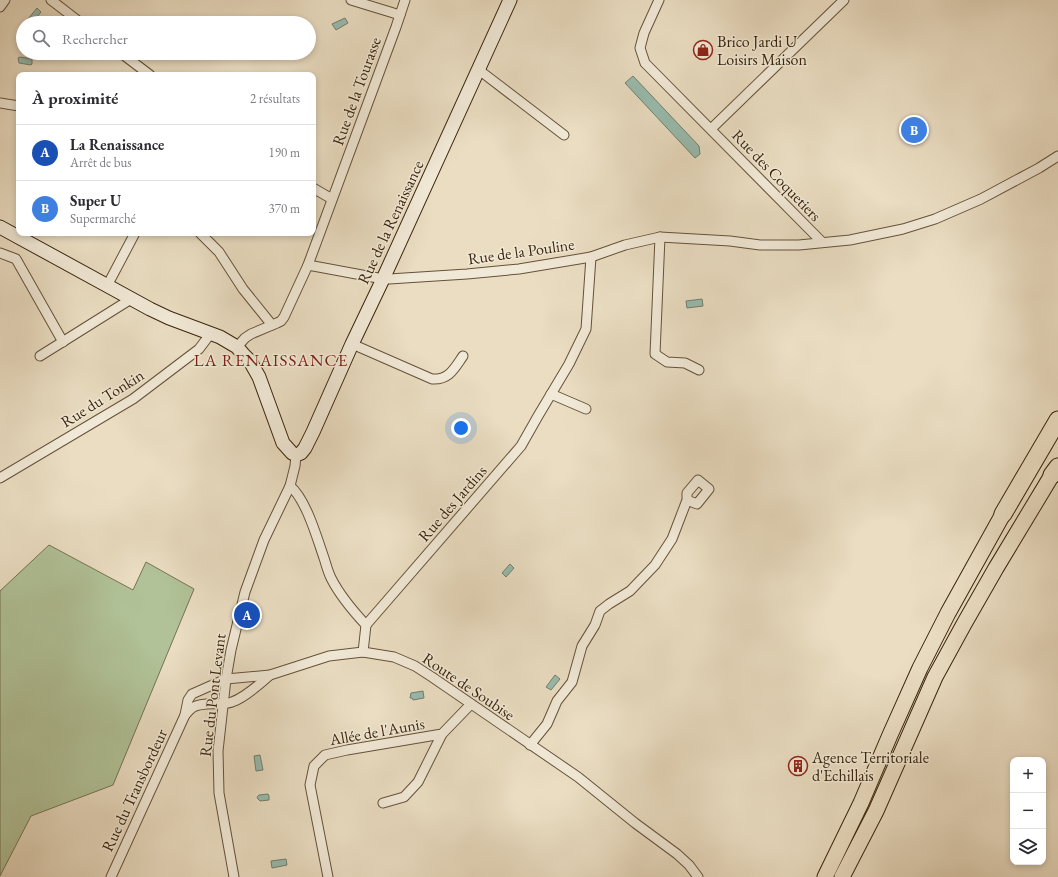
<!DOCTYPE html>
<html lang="fr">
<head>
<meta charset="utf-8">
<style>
	:root { --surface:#fff; --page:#f7f7f7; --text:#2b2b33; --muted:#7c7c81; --line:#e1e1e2; --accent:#0b8043 }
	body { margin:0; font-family:"EB Garamond",serif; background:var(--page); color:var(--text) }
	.controls { position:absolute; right:12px; bottom:12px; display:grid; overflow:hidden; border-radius:8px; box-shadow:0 2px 6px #0003 }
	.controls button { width:36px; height:36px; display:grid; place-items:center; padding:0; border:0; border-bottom:1px solid var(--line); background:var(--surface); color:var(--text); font:20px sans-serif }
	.you { position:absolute; left:461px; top:428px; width:14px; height:14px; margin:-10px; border:3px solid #fff; border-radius:50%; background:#1a73e8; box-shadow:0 0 0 6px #1a73e833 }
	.badge { display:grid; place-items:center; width:26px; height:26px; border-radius:50%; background:var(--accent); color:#fff; font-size:13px; font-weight:700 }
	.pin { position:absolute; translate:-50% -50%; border:2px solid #fff; box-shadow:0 1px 4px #0006 }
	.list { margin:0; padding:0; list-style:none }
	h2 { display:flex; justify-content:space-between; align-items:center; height:52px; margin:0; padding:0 16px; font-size:17px }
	h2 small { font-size:13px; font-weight:400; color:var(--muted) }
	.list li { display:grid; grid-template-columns:26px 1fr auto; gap:12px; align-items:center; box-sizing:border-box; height:56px; padding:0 16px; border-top:1px solid var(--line) }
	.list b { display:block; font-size:15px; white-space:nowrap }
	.list p { margin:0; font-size:13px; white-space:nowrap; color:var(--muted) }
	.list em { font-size:13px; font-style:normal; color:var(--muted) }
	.icon { flex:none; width:22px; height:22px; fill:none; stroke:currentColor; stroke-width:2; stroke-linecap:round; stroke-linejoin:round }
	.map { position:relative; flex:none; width:1058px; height:877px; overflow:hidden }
	.search { position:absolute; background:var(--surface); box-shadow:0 2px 6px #0003; left:16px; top:16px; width:300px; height:44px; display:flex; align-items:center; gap:10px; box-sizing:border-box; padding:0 14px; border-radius:22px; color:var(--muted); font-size:15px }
	.panel { position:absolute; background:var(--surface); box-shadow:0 2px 6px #0003; left:16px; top:72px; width:300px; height:164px; border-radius:8px }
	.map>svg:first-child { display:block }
	.green { fill:#b1c298; stroke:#757352 }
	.water { fill:#98bcaf; stroke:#727f6d }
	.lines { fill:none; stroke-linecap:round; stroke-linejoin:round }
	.street-casing { stroke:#655239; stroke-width:11 }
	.secondary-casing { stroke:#39240b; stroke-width:15 }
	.primary-casing { stroke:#39240b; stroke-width:17 }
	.highway-casing { stroke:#39240b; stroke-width:19 }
	.street { stroke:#f1e9d7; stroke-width:9 }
	.secondary { stroke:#f1e9d7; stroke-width:13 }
	.primary { stroke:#eaddc2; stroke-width:15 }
	.highway { stroke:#eaddc2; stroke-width:17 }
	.labels { text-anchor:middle; stroke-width:3; stroke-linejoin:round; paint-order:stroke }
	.poi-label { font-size:16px; fill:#39240b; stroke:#f1e9d7; text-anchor:start }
	.street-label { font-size:16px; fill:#39240b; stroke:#f1e9d7 }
	.neighbourhood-label { font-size:17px; letter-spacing:1px; fill:#7a1f14; stroke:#f1e9d7 }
</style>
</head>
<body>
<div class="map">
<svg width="1058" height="877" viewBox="0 0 1058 877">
	<rect width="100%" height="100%" fill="#eaddc2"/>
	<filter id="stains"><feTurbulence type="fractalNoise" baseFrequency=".005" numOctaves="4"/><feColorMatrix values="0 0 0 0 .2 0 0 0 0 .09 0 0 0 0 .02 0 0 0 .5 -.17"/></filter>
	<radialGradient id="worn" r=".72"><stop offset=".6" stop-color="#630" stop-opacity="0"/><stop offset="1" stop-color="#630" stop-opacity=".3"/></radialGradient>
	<path class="green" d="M 49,545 L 133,590 L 146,562 L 194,589 L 113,785 L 31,816 L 0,876 L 0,591 Z"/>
	<g class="water">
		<path d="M 37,8 L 41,12 L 33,22 L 28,19 Z"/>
		<path d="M 345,18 L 348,23 L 336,30 L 332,24 Z"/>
		<path d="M 20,57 L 32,59 L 32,64 L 31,65 L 19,63 L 18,58 Z"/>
		<path d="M 633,76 L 699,146 L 700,154 L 695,158 L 625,83 Z"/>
		<path d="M 702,299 L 703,306 L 687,308 L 686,301 Z"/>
		<path d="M 510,564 L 514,568 L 506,577 L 502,573 Z"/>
		<path d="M 555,675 L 560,679 L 551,690 L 546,687 Z"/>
		<path d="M 423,691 L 424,698 L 413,700 L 412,698 L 410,698 L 411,693 Z"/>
		<path d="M 260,755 L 263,770 L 256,771 L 254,756 Z"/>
		<path d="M 268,794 L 269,796 L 269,800 L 260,801 L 258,799 L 257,797 L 259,795 Z"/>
		<path d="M 286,859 L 287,865 L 272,868 L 271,861 Z"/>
	</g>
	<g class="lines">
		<defs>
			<g id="street">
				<path d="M 51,0 L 81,23"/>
				<path d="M 351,0 L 400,15"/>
				<path d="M 659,0 L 644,33 L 640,48 L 645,63 L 822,242"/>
				<path d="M 0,7 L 5,0"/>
				<path d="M 121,53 L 150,75"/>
				<path d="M 479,70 L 564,135"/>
				<path d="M 0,103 L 19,106"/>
				<path d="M 711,129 L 844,0"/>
				<path d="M 313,188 L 332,199"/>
				<path d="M 200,233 L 219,252 L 243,289 L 272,325"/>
				<path d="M 660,237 L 655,354 L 667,362 L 685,363 L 699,370"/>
				<path d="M 0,253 L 16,259 L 63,342"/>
				<path d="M 308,265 L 378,278 L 389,279 L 467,274 L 519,269 L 591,257 L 625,245 L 660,237 L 730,241 L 760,245 L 799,245 L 850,240 L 903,229 L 935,219 L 981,199 L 1039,168 L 1058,156"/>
				<path d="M 107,286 L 135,233"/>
				<path d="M 352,344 L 432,379 C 449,380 454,369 463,356"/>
				<path d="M 237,347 L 245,338 L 251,334 L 277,323 L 281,321 L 284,317 L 308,265 L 396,27 L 405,0"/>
				<path d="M 40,356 L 131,299"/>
				<path d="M 551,394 L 586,409"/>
				<path d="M 0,478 L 133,399 L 199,349 L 211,333"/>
				<path d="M 290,486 C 306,499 317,538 324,558 C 326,564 328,572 331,578 C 340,596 353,611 366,625 L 363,652"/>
				<path d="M 366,625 L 521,446 L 538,416 L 569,364 L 586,329 L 591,257"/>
				<path d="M 185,715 C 187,713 189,710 192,708 C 201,701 221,706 232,702 C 244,698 260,684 270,675"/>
				<path d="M 530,745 L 547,724 L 557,701 L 572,682 L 582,646 L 595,625 L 600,611 L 609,604 L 630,591 L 655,565 L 672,539 L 687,500 L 687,493 L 698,480 L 709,489 L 697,504 L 687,500"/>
				<path d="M 383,803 L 404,797 L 418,782 L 442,734"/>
				<path d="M 111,877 L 185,715 L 188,700 L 192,694 L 226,679 L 270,675 L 329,656 L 363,652 L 394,657 L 415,666 L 432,677 L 578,777 L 635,823 L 677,854 L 689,865 L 698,877"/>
				<path d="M 234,877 L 219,793 L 218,751 L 226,679 L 231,650 L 245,592 L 264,540 L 290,486 L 295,466 L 296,455"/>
				<path d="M 328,877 L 310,785 L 314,766 L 325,755 L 347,750 L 442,734 L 471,704"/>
			</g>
			<path id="secondary" d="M 0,227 L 150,309 L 169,318 L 220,337 L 237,347 L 243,354 L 250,361 L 259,377 L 283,443 L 292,453 L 296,455 L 301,453 L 305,448 L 313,432 L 352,344 L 383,279 L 510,0"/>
			<g id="primary">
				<path d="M 825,877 L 861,803 L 890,735 L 920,668 L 948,613 L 1003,514"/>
				<path d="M 842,877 L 876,811 L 935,677 L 964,624 L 996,568 L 1052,475"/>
			</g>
			<g id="highway">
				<path d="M 1052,475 L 1058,467"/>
				<path d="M 1003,514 L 1058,420"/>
			</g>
		</defs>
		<use href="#street" class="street-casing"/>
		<use href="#secondary" class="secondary-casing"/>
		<use href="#primary" class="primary-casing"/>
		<use href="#highway" class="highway-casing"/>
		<use href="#street" class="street"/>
		<use href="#secondary" class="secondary"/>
		<use href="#primary" class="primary"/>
		<use href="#highway" class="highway"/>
	</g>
	<defs>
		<symbol id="shop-ring" viewBox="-11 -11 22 22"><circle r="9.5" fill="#f1e9d7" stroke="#8f2418" stroke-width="1.5"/><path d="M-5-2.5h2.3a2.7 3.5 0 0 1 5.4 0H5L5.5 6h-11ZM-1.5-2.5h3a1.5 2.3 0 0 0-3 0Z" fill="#8f2418"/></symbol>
		<symbol id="building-ring" viewBox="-11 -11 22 22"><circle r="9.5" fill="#f1e9d7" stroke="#8f2418" stroke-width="1.5"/><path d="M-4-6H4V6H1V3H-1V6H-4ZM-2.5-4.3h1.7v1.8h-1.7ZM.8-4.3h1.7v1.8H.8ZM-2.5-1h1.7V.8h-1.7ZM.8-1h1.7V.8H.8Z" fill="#8f2418"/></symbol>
	</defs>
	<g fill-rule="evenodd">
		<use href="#shop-ring" x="692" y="39" width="22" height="22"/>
		<use href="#building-ring" x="787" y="755" width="22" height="22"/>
	</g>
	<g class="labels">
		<g class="poi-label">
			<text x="717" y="47">Brico Jardi U<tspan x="717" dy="18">Loisirs Maison</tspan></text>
			<text x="812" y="763">Agence Territoriale<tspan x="812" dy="18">d'Echillais</tspan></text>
		</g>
		<g class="street-label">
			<text transform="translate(356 91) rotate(-70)" y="6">Rue de la Tourasse</text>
			<text transform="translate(777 175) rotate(46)" y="6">Rue des Coquetiers</text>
			<text transform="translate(390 222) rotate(-65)" y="6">Rue de la Renaissance</text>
			<text transform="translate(521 251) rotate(-8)" y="6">Rue de la Pouline</text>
			<text transform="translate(102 398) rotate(-32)" y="6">Rue du Tonkin</text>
			<text transform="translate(452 503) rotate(-49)" y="6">Rue des Jardins</text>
			<text transform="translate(469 686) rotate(34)" y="6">Route de Soubise</text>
			<text transform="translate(212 695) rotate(-83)" y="6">Rue du Pont Levant</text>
			<text transform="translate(377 731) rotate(-10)" y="6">Allée de l'Aunis</text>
			<text transform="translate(134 790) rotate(-65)" y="6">Rue du Transbordeur</text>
		</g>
		<g class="neighbourhood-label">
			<text x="271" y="366">LA RENAISSANCE</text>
		</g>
	</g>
	<rect width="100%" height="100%" filter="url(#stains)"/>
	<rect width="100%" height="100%" fill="url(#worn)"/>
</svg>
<div class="controls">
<button>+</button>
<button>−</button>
<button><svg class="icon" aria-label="layers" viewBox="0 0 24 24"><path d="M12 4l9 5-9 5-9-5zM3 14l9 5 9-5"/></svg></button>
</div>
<div class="you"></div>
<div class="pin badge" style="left:247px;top:615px;background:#1a4fb4">A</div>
<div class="pin badge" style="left:914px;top:130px;background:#3f7fe0">B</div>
<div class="search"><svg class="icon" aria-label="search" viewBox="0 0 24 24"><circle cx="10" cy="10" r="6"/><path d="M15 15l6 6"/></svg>Rechercher</div>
<section class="panel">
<h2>À proximité<small>2 résultats</small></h2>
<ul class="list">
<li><span class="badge" style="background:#1a4fb4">A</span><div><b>La Renaissance</b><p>Arrêt de bus</p></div><em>190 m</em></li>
<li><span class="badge" style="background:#3f7fe0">B</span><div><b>Super U</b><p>Supermarché</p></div><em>370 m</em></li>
</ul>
</section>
</div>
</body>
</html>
